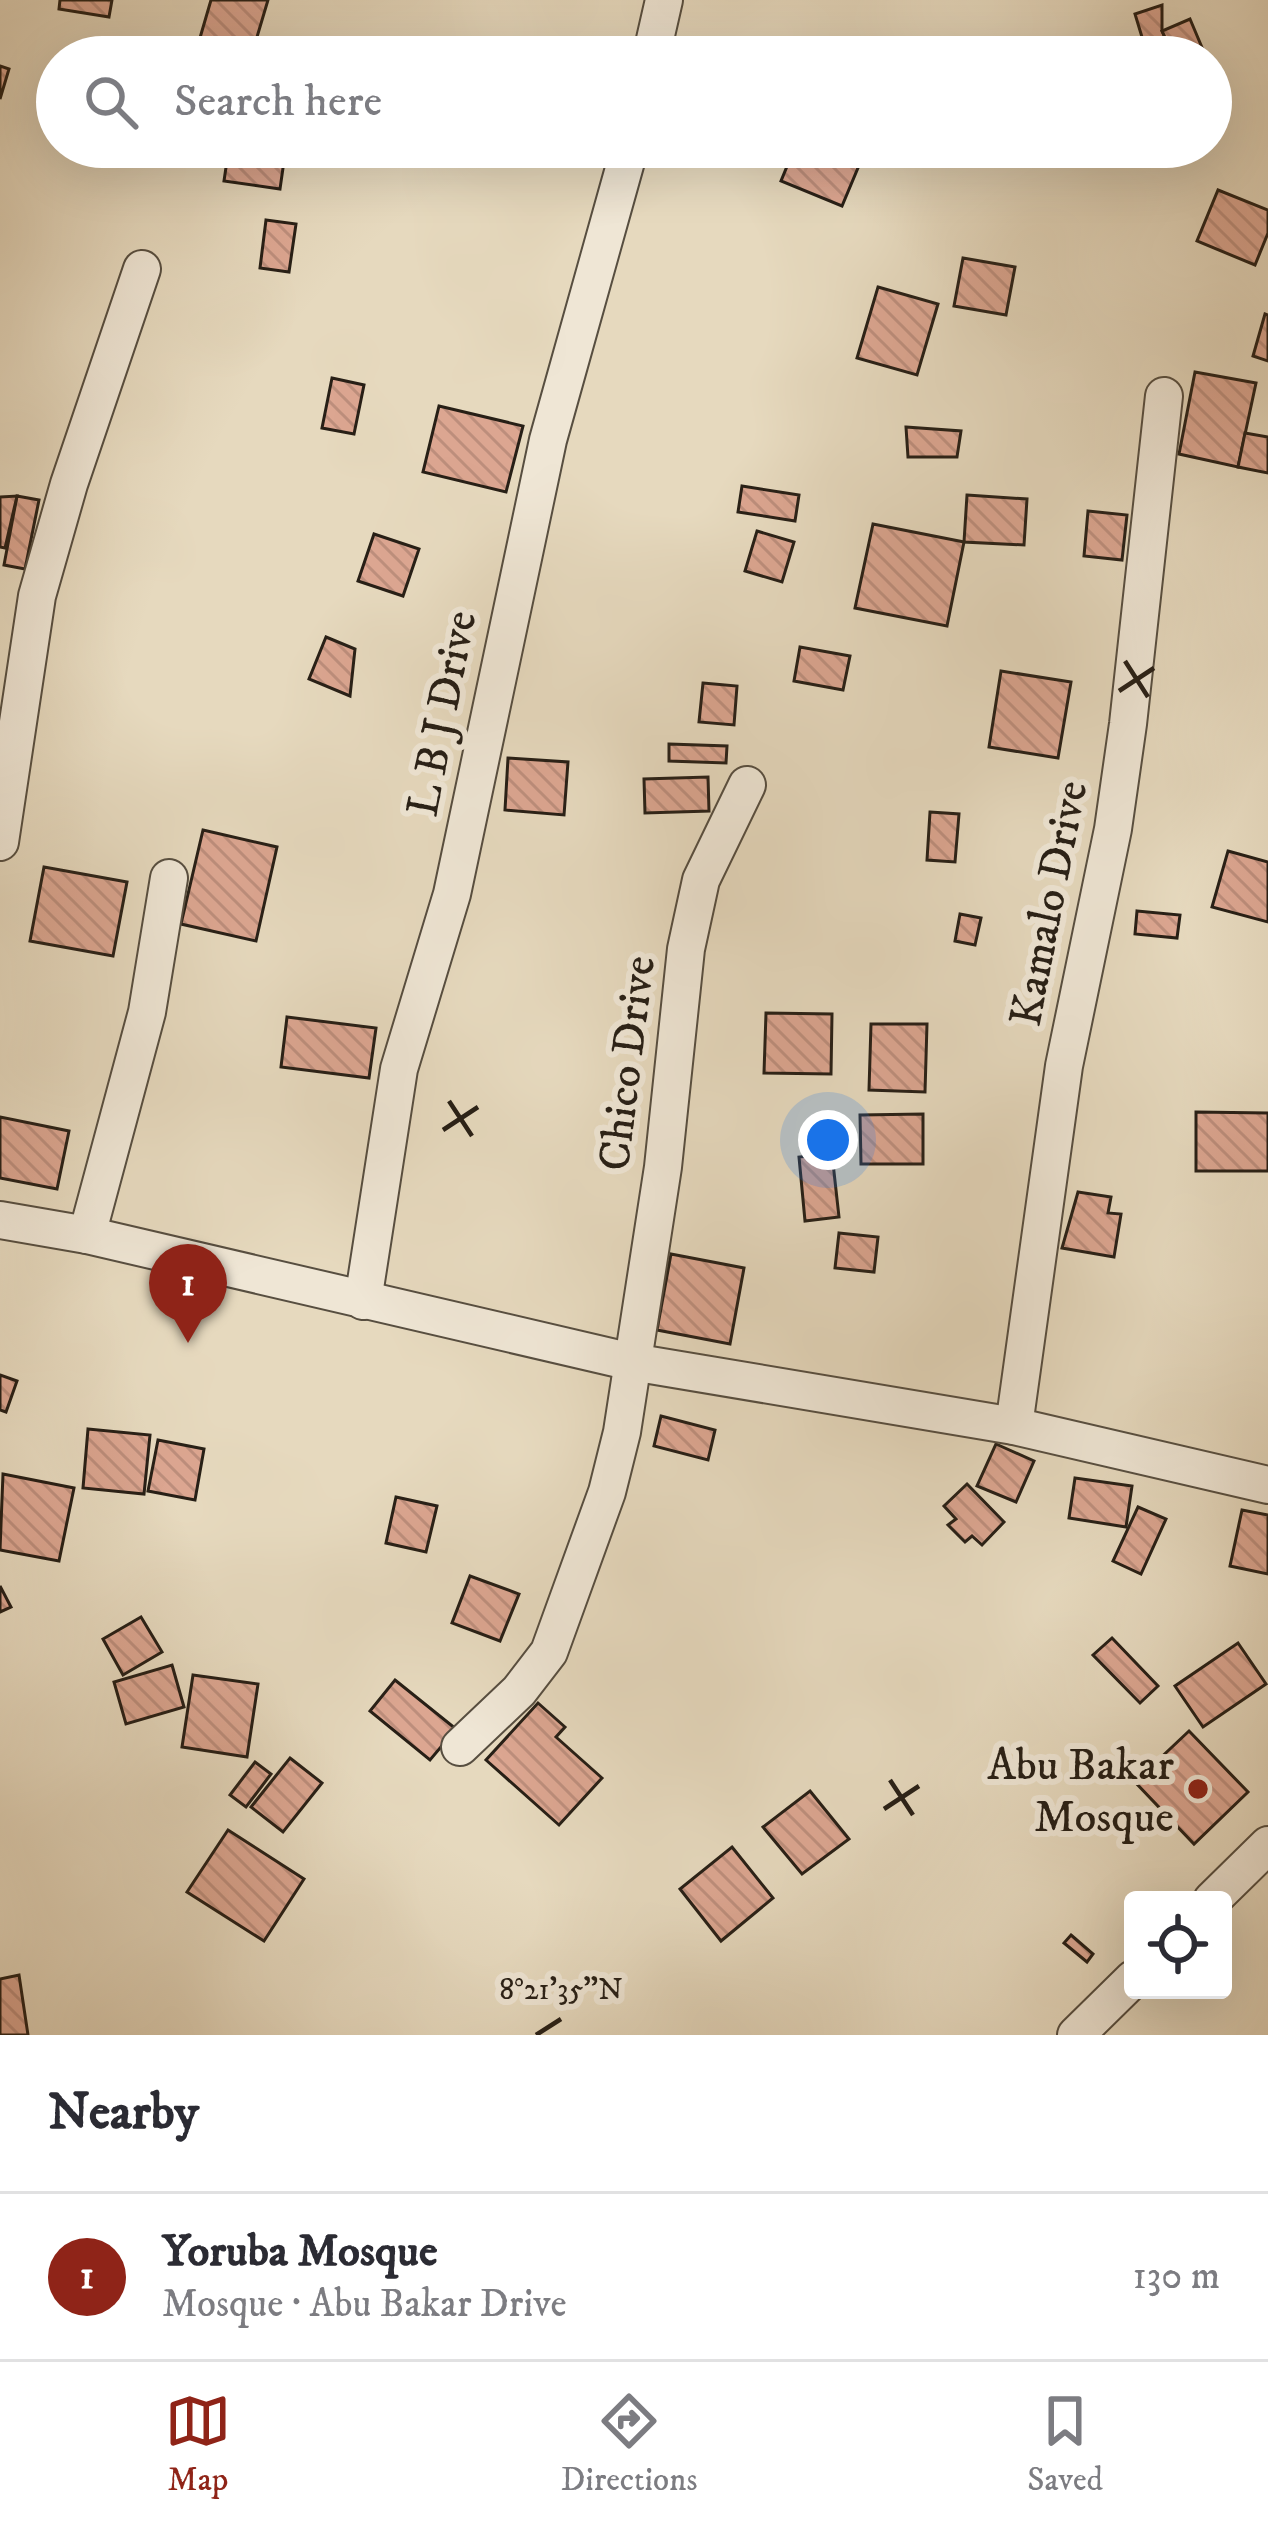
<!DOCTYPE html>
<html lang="en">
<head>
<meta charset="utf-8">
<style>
	:root { --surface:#fff; --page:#f2f2f3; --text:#2b2b33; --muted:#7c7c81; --line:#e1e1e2; --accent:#8f2418 }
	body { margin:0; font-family:"IM FELL DW Pica",serif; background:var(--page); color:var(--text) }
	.controls { position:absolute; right:36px; bottom:36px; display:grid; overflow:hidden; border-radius:12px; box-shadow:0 12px 48px #0002 }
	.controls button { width:108px; height:108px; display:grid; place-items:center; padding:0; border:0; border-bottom:3px solid var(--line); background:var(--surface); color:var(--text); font:60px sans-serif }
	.you { position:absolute; left:828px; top:1140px; width:42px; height:42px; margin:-30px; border:9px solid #fff; border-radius:50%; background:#1a73e8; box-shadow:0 0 0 18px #1a73e833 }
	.badge { display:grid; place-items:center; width:78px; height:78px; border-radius:50%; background:var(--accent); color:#fff; font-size:39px; font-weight:700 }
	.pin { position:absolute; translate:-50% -99px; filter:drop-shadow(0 3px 6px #0008) }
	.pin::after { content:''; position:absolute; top:63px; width:42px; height:36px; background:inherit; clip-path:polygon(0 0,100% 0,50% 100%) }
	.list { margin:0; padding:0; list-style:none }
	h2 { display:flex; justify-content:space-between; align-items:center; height:156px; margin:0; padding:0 48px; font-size:51px }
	h2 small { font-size:39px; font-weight:400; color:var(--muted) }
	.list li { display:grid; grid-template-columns:78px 1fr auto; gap:36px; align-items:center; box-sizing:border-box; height:168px; padding:0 48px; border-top:3px solid var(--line) }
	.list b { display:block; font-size:45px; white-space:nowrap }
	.list p { margin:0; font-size:39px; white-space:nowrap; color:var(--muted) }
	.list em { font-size:39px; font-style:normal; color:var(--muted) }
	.icon { flex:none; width:66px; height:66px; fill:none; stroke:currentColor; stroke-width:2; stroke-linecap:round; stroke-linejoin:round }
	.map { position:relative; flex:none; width:1268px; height:2035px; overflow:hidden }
	.search { position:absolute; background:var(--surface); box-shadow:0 12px 48px #0002; left:36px; right:36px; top:36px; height:132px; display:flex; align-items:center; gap:30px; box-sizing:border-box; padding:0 42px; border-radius:66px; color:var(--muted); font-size:45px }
	.sheet { height:324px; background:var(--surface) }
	nav { display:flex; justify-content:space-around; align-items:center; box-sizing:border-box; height:168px; border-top:3px solid var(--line); background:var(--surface); font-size:33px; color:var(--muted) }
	nav a { display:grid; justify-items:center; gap:6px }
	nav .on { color:var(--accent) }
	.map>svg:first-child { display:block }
	.building { fill:url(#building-back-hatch); stroke:#271f16; stroke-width:3 }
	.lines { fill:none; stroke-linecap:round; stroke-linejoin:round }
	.minor-casing { stroke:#574e40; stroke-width:40 }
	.minor { stroke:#efe6d5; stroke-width:36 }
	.ticks { fill:none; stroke:#271f16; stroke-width:4.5 }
	.poi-dot { fill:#8f2418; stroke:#efe6d5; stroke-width:4.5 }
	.labels { text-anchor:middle; stroke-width:12; stroke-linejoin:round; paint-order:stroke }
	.street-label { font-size:45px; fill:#271f16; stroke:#efe6d5 }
	.poi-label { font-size:45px; fill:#271f16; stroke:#efe6d5; text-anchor:end }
	.ticks-label { font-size:30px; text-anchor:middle; fill:#271f16; stroke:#efe6d5; stroke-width:12; stroke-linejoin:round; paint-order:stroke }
</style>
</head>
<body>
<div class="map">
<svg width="1268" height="2035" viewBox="0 0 1268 2035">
	<defs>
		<pattern id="building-back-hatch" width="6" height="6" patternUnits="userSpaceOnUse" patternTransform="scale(3)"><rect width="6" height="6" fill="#dca691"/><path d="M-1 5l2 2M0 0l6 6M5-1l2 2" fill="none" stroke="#bd8e7c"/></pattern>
	</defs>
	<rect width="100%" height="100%" fill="#e6d9be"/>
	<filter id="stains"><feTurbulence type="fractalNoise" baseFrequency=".00167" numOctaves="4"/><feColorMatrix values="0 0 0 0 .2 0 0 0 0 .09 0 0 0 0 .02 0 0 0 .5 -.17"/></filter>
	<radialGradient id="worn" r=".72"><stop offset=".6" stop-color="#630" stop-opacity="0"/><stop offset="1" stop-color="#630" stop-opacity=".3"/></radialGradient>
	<g class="building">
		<path d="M 60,0 L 112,0 L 109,17 L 59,9 Z"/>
		<path d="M 211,0 L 268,0 L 251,57 L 197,48 Z"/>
		<path d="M 1162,5 L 1162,31 L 1174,57 L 1148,57 L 1135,14 Z"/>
		<path d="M 1190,19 L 1206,57 L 1174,57 L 1162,31 Z"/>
		<path d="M 754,40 L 801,50 L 799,57 L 751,57 Z"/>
		<path d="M 0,66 L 9,69 L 0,99 Z"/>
		<path d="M 229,147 L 286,147 L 280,189 L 224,181 Z"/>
		<path d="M 795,147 L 822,147 L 860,163 L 842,206 L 781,181 Z"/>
		<path d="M 1218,190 L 1268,210 L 1268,233 L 1255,265 L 1197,241 Z"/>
		<path d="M 266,220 L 296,224 L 289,272 L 260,268 Z"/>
		<path d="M 963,258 L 1015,267 L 1006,315 L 954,306 Z"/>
		<path d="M 878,287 L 938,304 L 917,375 L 857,358 Z"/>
		<path d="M 1265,314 L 1268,315 L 1268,361 L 1253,356 Z"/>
		<path d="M 1195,372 L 1256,383 L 1238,467 L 1179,454 Z"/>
		<path d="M 332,378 L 364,385 L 354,434 L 322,428 Z"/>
		<path d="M 439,406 L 523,426 L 506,492 L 423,472 Z"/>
		<path d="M 906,427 L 961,431 L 957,457 L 908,457 Z"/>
		<path d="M 1245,433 L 1268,437 L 1268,473 L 1238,467 Z"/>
		<path d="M 742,486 L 799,495 L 795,521 L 738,512 Z"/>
		<path d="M 967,495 L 1027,499 L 1024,545 L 964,542 Z"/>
		<path d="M 17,496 L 39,500 L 25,569 L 4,565 Z"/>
		<path d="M 17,496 L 5,548 L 0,547 L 0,497 Z"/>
		<path d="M 1088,511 L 1127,515 L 1122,560 L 1084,556 Z"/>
		<path d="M 873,524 L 964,542 L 947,626 L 855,608 Z"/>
		<path d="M 757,531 L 794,542 L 782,582 L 745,571 Z"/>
		<path d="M 374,534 L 419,549 L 403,596 L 358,581 Z"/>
		<path d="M 326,637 L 355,649 L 350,696 L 309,679 Z"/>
		<path d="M 800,647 L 850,656 L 843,690 L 794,681 Z"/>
		<path d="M 1001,671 L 1071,682 L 1058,758 L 989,747 Z"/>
		<path d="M 703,683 L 737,686 L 734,725 L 699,722 Z"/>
		<path d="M 669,744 L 727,746 L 726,763 L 669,761 Z"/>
		<path d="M 508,758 L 568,762 L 564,815 L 505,810 Z"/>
		<path d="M 708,777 L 709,811 L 645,813 L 644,779 Z"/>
		<path d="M 930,812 L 959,814 L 955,862 L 927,860 Z"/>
		<path d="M 203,830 L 277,847 L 256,941 L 181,924 Z"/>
		<path d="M 1228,851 L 1268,862 L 1268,922 L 1212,907 Z"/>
		<path d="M 44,867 L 127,882 L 113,956 L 30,941 Z"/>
		<path d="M 1137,911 L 1180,915 L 1177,938 L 1135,934 Z"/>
		<path d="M 960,914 L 981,918 L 975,945 L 955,941 Z"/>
		<path d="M 766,1013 L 832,1014 L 831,1074 L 764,1073 Z"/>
		<path d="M 287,1017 L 376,1028 L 369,1078 L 281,1067 Z"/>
		<path d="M 871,1024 L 927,1024 L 925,1092 L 869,1090 Z"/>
		<path d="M 1196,1112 L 1268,1113 L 1268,1171 L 1196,1171 Z"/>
		<path d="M 923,1114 L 923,1164 L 861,1164 L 860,1115 Z"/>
		<path d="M 0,1117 L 69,1131 L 57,1189 L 0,1178 Z"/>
		<path d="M 832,1154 L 839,1217 L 805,1221 L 799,1157 Z"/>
		<path d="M 1078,1192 L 1111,1197 L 1108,1213 L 1121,1214 L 1114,1257 L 1062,1248 Z"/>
		<path d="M 839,1233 L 878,1237 L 874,1272 L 835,1268 Z"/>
		<path d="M 671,1254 L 744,1268 L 730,1344 L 657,1330 Z"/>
		<path d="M 0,1375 L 17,1381 L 6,1412 L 0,1410 Z"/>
		<path d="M 661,1416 L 715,1430 L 708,1460 L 654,1446 Z"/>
		<path d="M 88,1429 L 150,1435 L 144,1494 L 83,1488 Z"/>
		<path d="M 158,1440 L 204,1449 L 195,1500 L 148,1491 Z"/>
		<path d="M 996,1444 L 1034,1461 L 1016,1502 L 977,1486 Z"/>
		<path d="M 3,1474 L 74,1488 L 59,1561 L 0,1550 Z"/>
		<path d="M 1075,1478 L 1132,1486 L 1126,1527 L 1069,1518 Z"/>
		<path d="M 967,1484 L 1004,1522 L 982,1545 L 972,1536 L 965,1542 L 948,1525 L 956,1519 L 944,1506 Z"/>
		<path d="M 396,1497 L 437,1506 L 426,1552 L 386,1543 Z"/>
		<path d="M 1138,1507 L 1166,1519 L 1141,1574 L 1113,1561 Z"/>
		<path d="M 1242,1510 L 1268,1515 L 1268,1574 L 1230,1566 Z"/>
		<path d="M 470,1576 L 519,1594 L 500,1641 L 452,1623 Z"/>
		<path d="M 0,1586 L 11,1607 L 0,1612 Z"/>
		<path d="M 141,1617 L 162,1652 L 123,1675 L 103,1639 Z"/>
		<path d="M 1112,1638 L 1158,1686 L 1140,1703 L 1093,1655 Z"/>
		<path d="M 1238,1643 L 1266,1684 L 1203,1727 L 1175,1686 Z"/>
		<path d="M 172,1665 L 184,1707 L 126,1724 L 114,1682 Z"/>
		<path d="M 193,1675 L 258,1684 L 247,1757 L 182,1747 Z"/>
		<path d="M 395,1680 L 456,1729 L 430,1760 L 370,1711 Z"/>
		<path d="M 538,1703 L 565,1727 L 556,1737 L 602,1778 L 559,1825 L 486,1760 Z"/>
		<path d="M 1189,1731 L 1248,1792 L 1194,1844 L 1135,1782 Z"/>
		<path d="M 290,1758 L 322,1783 L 283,1832 L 251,1807 Z"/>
		<path d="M 255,1762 L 271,1774 L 246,1807 L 230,1795 Z"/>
		<path d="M 810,1791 L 849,1839 L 802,1874 L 763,1827 Z"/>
		<path d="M 228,1830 L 304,1879 L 264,1941 L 187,1892 Z"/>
		<path d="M 732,1847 L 773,1898 L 721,1941 L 680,1889 Z"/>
		<path d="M 1071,1935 L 1093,1954 L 1087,1962 L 1064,1943 Z"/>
		<path d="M 19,1975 L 28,2035 L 0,2035 L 0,1979 Z"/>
	</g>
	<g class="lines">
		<defs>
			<g id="minor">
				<path d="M 651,57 L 664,0"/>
				<path d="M 0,842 L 37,596 L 69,484 L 142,269"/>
				<path d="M 0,1220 L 87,1235 L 632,1362 L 1014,1426 L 1268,1485"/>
				<path d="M 87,1235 L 147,1012 L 169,878"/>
				<path d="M 363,1301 L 399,1069 L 452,894 L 548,440 L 630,147"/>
				<path d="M 1014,1426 L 1064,1066 L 1113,829 L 1128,724 L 1164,396"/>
				<path d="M 460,1747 L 519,1691 L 549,1652 L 607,1492 L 622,1432 L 663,1167 L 686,949 L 701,880 L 747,785"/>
				<path d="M 1212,1900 L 1268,1845"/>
				<path d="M 1076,2035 L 1133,1979"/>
			</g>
		</defs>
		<use href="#minor" class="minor-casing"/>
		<use href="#minor" class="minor"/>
	</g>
	<path class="ticks" d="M 1125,661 L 1148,697M 1119,691 L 1154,668M 449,1101 L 472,1136M 443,1130 L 478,1107M 890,1780 L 913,1815M 884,1809 L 919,1786M 536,2035 L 561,2019"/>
	<circle class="poi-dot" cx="1198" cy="1789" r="12"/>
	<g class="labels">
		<g class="street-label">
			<text transform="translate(440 713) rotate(-79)" y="16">L B J Drive</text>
			<text transform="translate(1047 903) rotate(-79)" y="16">Kamalo Drive</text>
			<text transform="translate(625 1063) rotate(-83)" y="16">Chico Drive</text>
		</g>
		<g class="poi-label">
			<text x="1174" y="1779">Abu Bakar<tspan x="1174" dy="52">Mosque</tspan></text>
		</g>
	</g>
	<g class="ticks-label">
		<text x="561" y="1999">8°21'35"N</text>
	</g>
	<rect width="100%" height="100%" filter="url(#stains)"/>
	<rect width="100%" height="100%" fill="url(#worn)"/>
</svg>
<div class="controls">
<button><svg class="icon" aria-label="locate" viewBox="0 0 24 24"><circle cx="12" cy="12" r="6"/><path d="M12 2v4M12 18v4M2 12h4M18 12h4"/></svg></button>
</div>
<div class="you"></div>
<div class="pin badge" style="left:188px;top:1343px">1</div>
<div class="search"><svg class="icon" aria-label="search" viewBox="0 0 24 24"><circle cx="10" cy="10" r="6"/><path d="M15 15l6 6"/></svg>Search here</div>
</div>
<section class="sheet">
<h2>Nearby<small></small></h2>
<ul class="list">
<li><span class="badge">1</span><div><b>Yoruba Mosque</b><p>Mosque · Abu Bakar Drive</p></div><em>130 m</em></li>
</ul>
</section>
<nav>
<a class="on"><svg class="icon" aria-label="map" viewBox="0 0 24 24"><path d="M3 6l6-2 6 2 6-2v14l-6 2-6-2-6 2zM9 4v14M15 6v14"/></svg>Map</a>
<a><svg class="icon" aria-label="directions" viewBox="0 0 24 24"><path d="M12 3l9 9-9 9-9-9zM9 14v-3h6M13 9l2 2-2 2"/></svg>Directions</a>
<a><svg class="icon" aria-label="saved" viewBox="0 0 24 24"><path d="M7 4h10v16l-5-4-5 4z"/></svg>Saved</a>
</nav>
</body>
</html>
